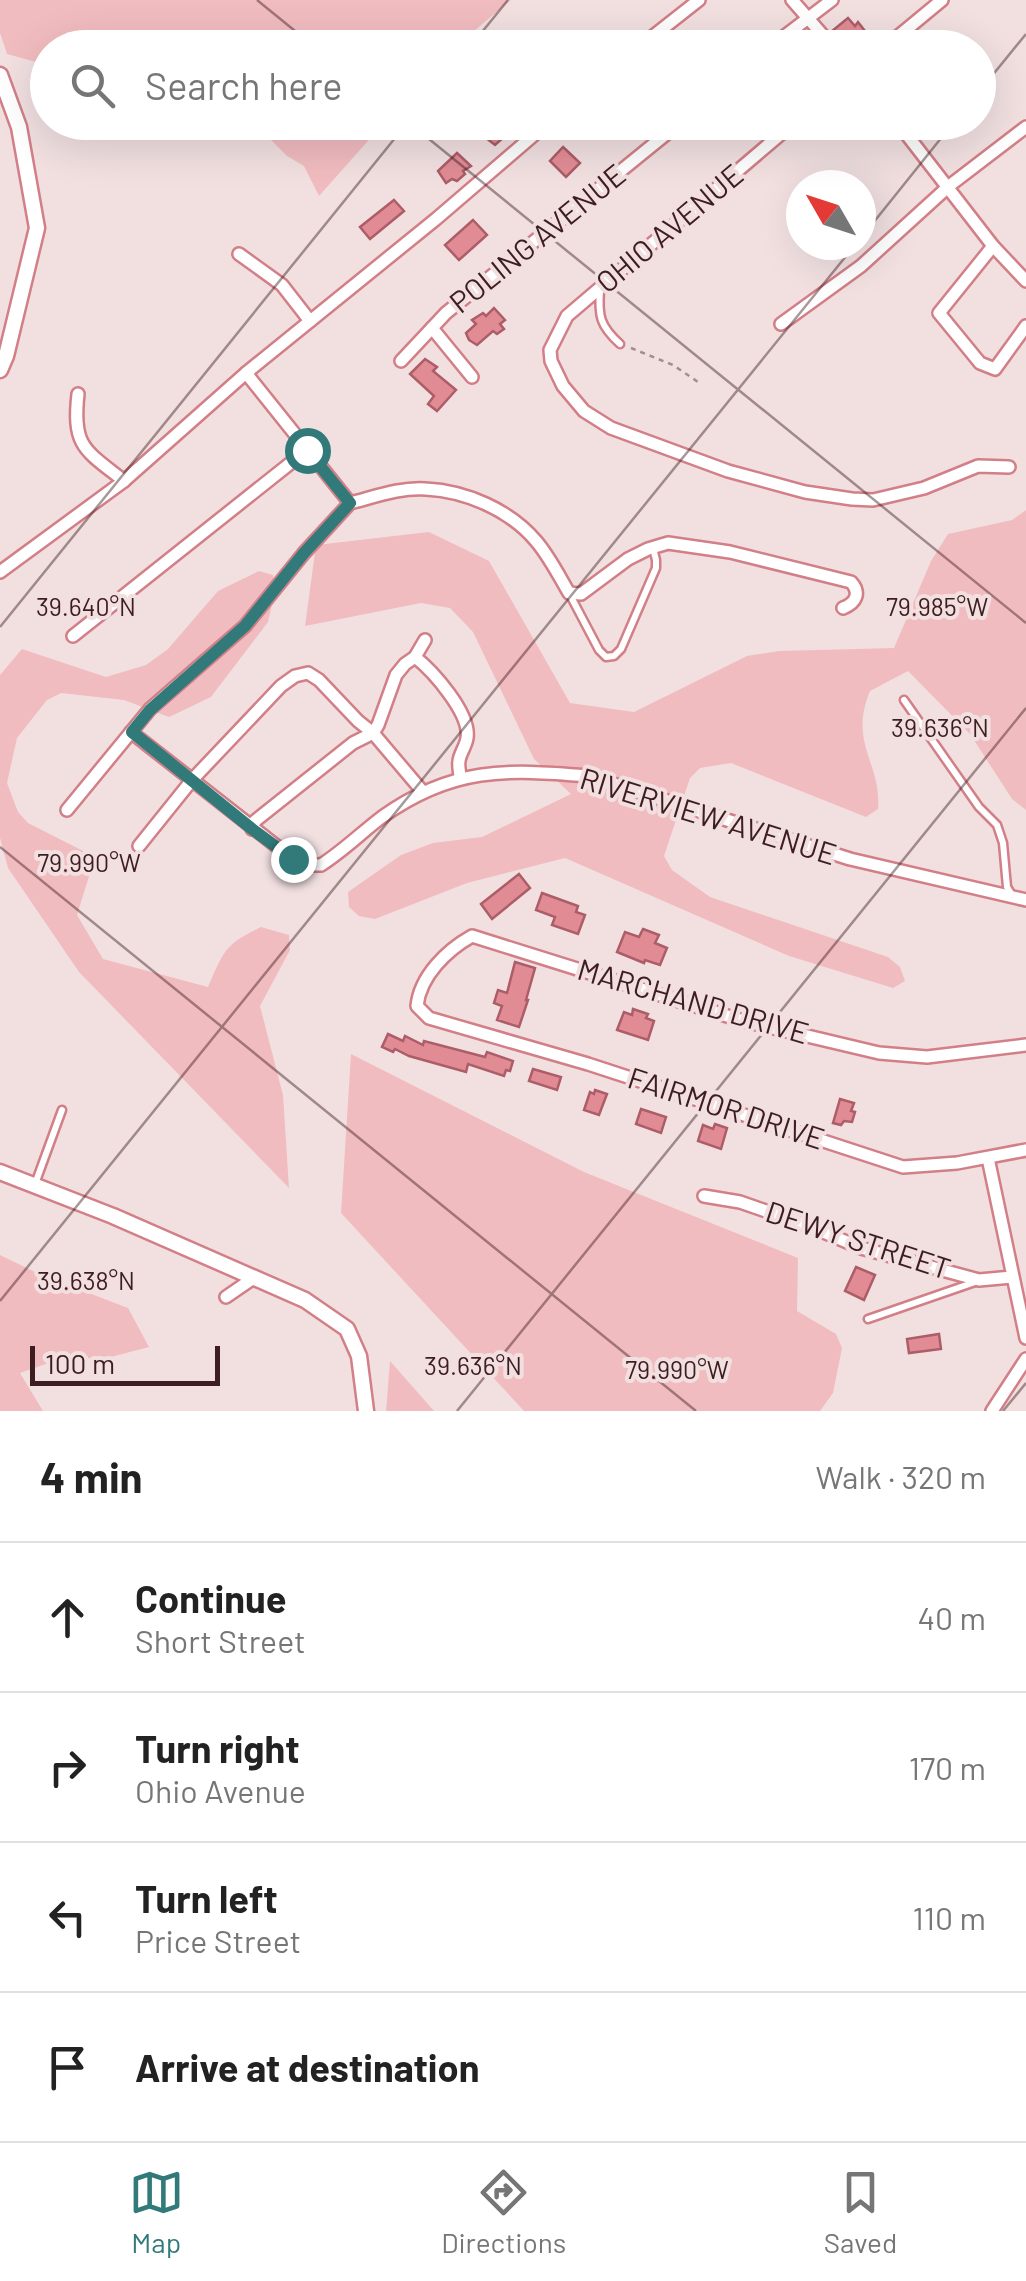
<!DOCTYPE html>
<html lang="en">
<head>
<meta charset="utf-8">
<style>
	:root { --surface:#fff; --page:#f6f6f6; --text:#222; --muted:#767676; --line:#e0e0e0; --accent:#317a79 }
	body { margin:0; font-family:Barlow,sans-serif; background:var(--page); color:var(--text) }
	.compass { position:absolute; left:786px; top:170px; width:90px; height:90px; border-radius:50%; background:var(--surface); box-shadow:0 10px 40px #0002; rotate:309deg }
	.scale { position:absolute; left:30px; bottom:25px; width:190px; box-sizing:border-box; padding-left:10px; border:5px solid #3e1d21; border-top:0; font-size:28px; line-height:35px; white-space:nowrap; color:#3e1d21; -webkit-text-stroke:8px #f2e0e1; paint-order:stroke }
	.stop { position:absolute; width:30px; height:30px; margin:-22px; border:8px solid #317a79; border-radius:50%; background:#fff }
	.stop.end { background:#317a79; border-color:#fff; box-shadow:0 2px 10px #0008 }
	.list { margin:0; padding:0; list-style:none }
	h2 { display:flex; justify-content:space-between; align-items:center; height:130px; margin:0; padding:0 40px; font-size:42px }
	h2 small { font-size:32px; font-weight:400; color:var(--muted) }
	.list li { display:grid; grid-template-columns:65px 1fr auto; gap:30px; align-items:center; box-sizing:border-box; height:150px; padding:0 40px; border-top:2px solid var(--line) }
	.list b { display:block; font-size:38px; white-space:nowrap }
	.list p { margin:0; font-size:32px; white-space:nowrap; color:var(--muted) }
	.list em { font-size:32px; font-style:normal; color:var(--muted) }
	.icon { flex:none; width:55px; height:55px; fill:none; stroke:currentColor; stroke-width:2; stroke-linecap:round; stroke-linejoin:round }
	.map { position:relative; flex:none; width:1026px; height:1411px; overflow:hidden }
	.search { position:absolute; background:var(--surface); box-shadow:0 10px 40px #0002; left:30px; right:30px; top:30px; height:110px; display:flex; align-items:center; gap:25px; box-sizing:border-box; padding:0 35px; border-radius:55px; color:var(--muted); font-size:38px }
	.sheet { height:730px; background:var(--surface) }
	nav { display:flex; justify-content:space-around; align-items:center; box-sizing:border-box; height:140px; border-top:2px solid var(--line); background:var(--surface); font-size:28px; color:var(--muted) }
	nav a { display:grid; justify-items:center; gap:5px }
	nav .on { color:var(--accent) }
	.map>svg:first-child { display:block }
	.green { fill:#f1bcc0 }
	.building { fill:#e18c95; stroke:#ac5d67; stroke-width:2.5 }
	.lines { fill:none; stroke-linecap:round; stroke-linejoin:round }
	.service-casing { stroke:#d27f87; stroke-width:11 }
	.minor-casing { stroke:#d27f87; stroke-width:16 }
	.tertiary-casing { stroke:#d27f87; stroke-width:19 }
	.path { stroke:#a58d8f; stroke-width:2.5; stroke-dasharray:5 5; stroke-linecap:butt }
	.service { stroke:#fff; stroke-width:6 }
	.minor { stroke:#fff; stroke-width:11 }
	.tertiary { stroke:#fff; stroke-width:14 }
	.route { stroke:#317a79; stroke-width:12 }
	.ticks { fill:none; stroke:#3e1d21; stroke-width:2.5; stroke-opacity:0.45 }
	.labels { text-anchor:middle; stroke-width:8; stroke-linejoin:round; paint-order:stroke }
	.street-label { font-size:30px; fill:#3e1d21; stroke:#f2e0e1 }
	.ticks-label { font-size:25px; text-anchor:middle; fill:#3e1d21; stroke:#f2e0e1; stroke-width:8; stroke-linejoin:round; paint-order:stroke }
</style>
</head>
<body>
<div class="map">
<svg width="1026" height="1411" viewBox="0 0 1026 1411">
	<rect width="100%" height="100%" fill="#f2e0e1"/>
	<g class="green">
		<path d="M 0,0 L 511,0 L 455,47 L 48,48 L 47,65 L 7,54 L 0,33 Z"/>
		<path d="M 245,123 L 384,123 L 319,196 L 304,166 L 287,156 L 262,131 Z"/>
		<path d="M 1026,510 L 1026,810 L 1012,799 L 970,734 L 908,671 L 870,691 C 848,744 882,763 878,809 L 866,817 L 731,763 L 700,768 L 690,778 L 664,856 L 672,870 L 710,897 L 888,957 L 900,967 L 905,981 L 893,988 L 789,956 L 565,858 L 467,883 L 375,919 L 359,916 L 349,907 L 348,892 L 401,855 L 433,843 L 482,837 L 571,794 L 534,759 L 473,632 L 450,608 L 421,603 L 305,626 L 316,545 L 429,532 L 489,561 L 570,703 L 634,712 L 747,656 L 779,651 L 894,648 L 931,561 L 948,534 L 1012,520 Z"/>
		<path d="M 259,571 L 273,575 L 275,591 L 268,622 L 211,697 L 169,717 L 124,700 L 61,693 L 47,700 L 17,738 L 7,783 L 18,812 L 28,823 L 95,857 L 77,915 L 103,959 L 208,987 C 224,950 225,944 261,927 L 289,935 L 290,950 L 260,1006 L 283,1095 L 289,1188 L 79,972 L 8,868 L 0,838 L 0,675 L 22,649 L 106,677 L 146,665 L 168,649 L 218,591 Z"/>
		<path d="M 351,1054 L 584,1172 L 798,1258 L 797,1311 L 836,1334 L 842,1348 L 833,1393 L 820,1411 L 524,1411 L 341,1213 Z"/>
		<path d="M 0,1255 L 39,1274 L 128,1308 L 149,1347 L 107,1358 L 63,1358 L 20,1373 L 43,1411 L 0,1411 Z"/>
		<path d="M 390,1361 L 434,1411 L 386,1411 Z"/>
	</g>
	<g class="building">
		<path d="M 848,18 L 855,26 L 858,22 L 865,31 L 860,35 L 865,40 L 856,48 L 847,46 L 843,48 L 842,41 L 832,31 Z"/>
		<path d="M 492,122 L 521,122 L 495,145 L 486,138 L 482,131 Z"/>
		<path d="M 563,147 L 580,163 L 566,177 L 550,161 Z"/>
		<path d="M 457,153 L 471,166 L 463,171 L 465,174 L 457,181 L 452,179 L 446,183 L 438,171 Z"/>
		<path d="M 394,200 L 404,211 L 370,239 L 360,227 Z"/>
		<path d="M 473,220 L 487,235 L 459,260 L 445,245 Z"/>
		<path d="M 494,308 L 505,320 L 500,324 L 504,329 L 497,334 L 493,331 L 477,345 L 469,340 L 466,333 L 476,324 L 472,320 L 483,313 L 486,316 Z"/>
		<path d="M 425,359 L 437,367 L 433,371 L 456,390 L 437,411 L 428,404 L 434,396 L 410,374 Z"/>
		<path d="M 519,874 L 530,888 L 492,919 L 481,904 Z"/>
		<path d="M 542,893 L 578,906 L 576,912 L 585,915 L 578,934 L 552,925 L 555,917 L 536,910 Z"/>
		<path d="M 643,929 L 659,935 L 655,943 L 667,948 L 660,965 L 645,960 L 644,963 L 617,952 L 625,932 L 639,937 Z"/>
		<path d="M 515,962 L 535,968 L 526,1000 L 528,1000 L 519,1027 L 497,1020 L 502,1006 L 494,1003 L 498,990 L 507,993 Z"/>
		<path d="M 633,1009 L 648,1014 L 646,1018 L 654,1021 L 648,1040 L 617,1030 L 624,1012 L 632,1015 Z"/>
		<path d="M 388,1034 L 403,1041 L 405,1036 L 423,1045 L 424,1041 L 485,1057 L 487,1052 L 513,1061 L 510,1071 L 506,1070 L 504,1076 L 468,1064 L 466,1072 L 409,1056 L 395,1049 L 393,1052 L 382,1047 Z"/>
		<path d="M 533,1069 L 561,1077 L 557,1090 L 529,1081 Z"/>
		<path d="M 595,1090 L 607,1094 L 599,1115 L 584,1110 L 590,1092 L 594,1094 Z"/>
		<path d="M 840,1099 L 854,1103 L 851,1111 L 855,1112 L 852,1122 L 844,1121 L 841,1125 L 833,1123 Z"/>
		<path d="M 641,1109 L 666,1117 L 661,1133 L 636,1124 Z"/>
		<path d="M 715,1124 L 727,1128 L 721,1149 L 698,1141 L 703,1125 L 713,1129 Z"/>
		<path d="M 856,1267 L 875,1275 L 864,1300 L 845,1291 Z"/>
		<path d="M 939,1334 L 941,1349 L 909,1353 L 907,1339 Z"/>
	</g>
	<g class="lines">
		<defs>
			<g id="service">
				<path d="M 600,290 C 598,316 600,326 620,344"/>
				<path d="M 570,595 L 599,650 L 606,657 L 614,656 L 621,649 L 656,568 L 656,560 L 653,548"/>
				<path d="M 904,700 L 979,807 L 997,825 L 1003,843 L 1007,887 L 1012,895"/>
				<path d="M 35,1184 L 62,1110"/>
				<path d="M 868,1319 L 978,1281"/>
			</g>
			<g id="minor">
				<path d="M 792,0 L 834,48"/>
				<path d="M 638,48 L 699,0"/>
				<path d="M 769,48 L 832,0"/>
				<path d="M 884,48 L 942,0"/>
				<path d="M 795,122 L 567,316 L 550,350 L 551,361 L 563,386 L 584,411 L 611,428 L 728,471 L 805,492 L 852,499 L 873,500 L 924,488 L 978,466 L 1009,467"/>
				<path d="M 897,122 L 993,246 L 1026,281"/>
				<path d="M 993,246 L 939,313 L 980,363 L 995,369 L 1026,326"/>
				<path d="M 239,254 L 282,285 L 310,321"/>
				<path d="M 781,324 L 861,266 L 949,186 L 1026,127"/>
				<path d="M 432,328 L 472,377"/>
				<path d="M 401,361 L 446,313 L 681,122"/>
				<path d="M 246,373 L 350,503 C 374,497 401,487 426,489 C 466,491 510,510 536,541 C 549,556 559,576 569,593 L 581,594 L 628,559 L 648,549 L 668,543 L 730,552 L 851,582 C 861,593 856,603 843,608"/>
				<path d="M 78,394 C 72,447 85,450 124,481"/>
				<path d="M 0,572 L 124,481 L 246,373 L 436,219 L 549,122"/>
				<path d="M 73,636 L 307,450"/>
				<path d="M 415,657 C 433,671 471,714 467,738 C 466,746 460,753 459,761 C 458,767 460,772 460,778"/>
				<path d="M 131,732 L 293,859 L 309,865 L 321,865 C 343,851 361,833 382,817 C 452,767 506,769 588,776 L 850,859 L 1026,900"/>
				<path d="M 67,810 L 150,709 L 245,626 L 304,553 L 350,503"/>
				<path d="M 252,829 L 255,821 L 353,743 L 373,733 L 378,725 L 396,675 L 405,664 L 415,657 L 425,640"/>
				<path d="M 139,846 L 192,780 L 281,686 L 295,676 L 308,673 L 319,680 L 358,721 L 373,733 L 423,792"/>
				<path d="M 1026,1045 L 927,1057 L 879,1053 L 740,1020 L 472,936 C 447,950 420,976 417,1006 L 429,1018 L 588,1064 L 903,1167 L 957,1163 L 1026,1150"/>
				<path d="M 988,1158 L 1026,1338"/>
				<path d="M 704,1196 L 740,1202 L 809,1226 L 861,1248 L 979,1280 L 1012,1277"/>
				<path d="M 226,1297 L 255,1277"/>
				<path d="M 992,1411 L 1026,1359"/>
			</g>
			<g id="tertiary">
				<path d="M 0,75 L 19,127 L 37,228 L 6,356 L 0,370"/>
				<path d="M 0,1172 L 113,1216 L 305,1300 L 347,1329 L 359,1356 L 366,1411"/>
			</g>
		</defs>
		<use href="#service" class="service-casing"/>
		<use href="#minor" class="minor-casing"/>
		<use href="#tertiary" class="tertiary-casing"/>
		<path class="path" d="M 631,348 L 673,365 L 701,384"/>
		<use href="#service" class="service"/>
		<use href="#minor" class="minor"/>
		<use href="#tertiary" class="tertiary"/>
	</g>
	<g class="lines">
		<path class="route" d="M 293,859 L 252,829 L 132,732 L 150,710 L 245,626 L 304,553 L 350,503 L 307,450"/>
	</g>
	<path class="ticks" d="M 257,0 L 316,48M 469,48 L 508,0M 978,93 L 1026,34M 408,122 L 1026,623M 861,238 L 954,122M 0,627 L 408,122M 0,847 L 696,1411M 0,1301 L 855,245M 457,1411 L 1026,708M 1003,1411 L 1026,1383"/>
	<g class="labels">
		<g class="street-label">
			<text transform="translate(670 229) rotate(-40)" y="10">OHIO AVENUE</text>
			<text transform="translate(538 239) rotate(-39)" y="10">POLING AVENUE</text>
			<text transform="translate(708 817) rotate(17)" y="10">RIVERVIEW AVENUE</text>
			<text transform="translate(693 1002) rotate(16)" y="10">MARCHAND DRIVE</text>
			<text transform="translate(726 1109) rotate(18)" y="10">FAIRMOR DRIVE</text>
			<text transform="translate(858 1241) rotate(18)" y="10">DEWY STREET</text>
		</g>
	</g>
	<g class="ticks-label">
		<text x="937" y="616">79.985°W</text>
		<text x="86" y="616">39.640°N</text>
		<text x="940" y="737">39.636°N</text>
		<text x="89" y="872">79.990°W</text>
		<text x="86" y="1290">39.638°N</text>
		<text x="473" y="1375">39.636°N</text>
		<text x="677" y="1379">79.990°W</text>
	</g>
</svg>
<svg class="compass" viewBox="-18 -18 36 36"><path d="M0-13l5 13h-10z" fill="#e53935"/><path d="M0 13l5-13h-10z" fill="#767676"/></svg>
<div class="scale">100 m</div>
<div class="stop" style="left:307px;top:450px"></div>
<div class="stop end" style="left:293px;top:859px"></div>
<div class="search"><svg class="icon" aria-label="search" viewBox="0 0 24 24"><circle cx="10" cy="10" r="6"/><path d="M15 15l6 6"/></svg>Search here</div>
</div>
<section class="sheet">
<h2>4 min<small>Walk · 320 m</small></h2>
<ul class="list">
<li><svg class="icon" aria-label="ahead" viewBox="0 0 24 24"><path d="M12 20V5M6 11l6-6 6 6"/></svg><div><b>Continue</b><p>Short Street</p></div><em>40 m</em></li>
<li><svg class="icon" aria-label="right" viewBox="0 0 24 24"><path d="M7 20v-9h11M14 6l5 5-5 5"/></svg><div><b>Turn right</b><p>Ohio Avenue</p></div><em>170 m</em></li>
<li><svg class="icon" aria-label="left" viewBox="0 0 24 24"><path d="M17 20v-9H6M10 6l-5 5 5 5"/></svg><div><b>Turn left</b><p>Price Street</p></div><em>110 m</em></li>
<li><svg class="icon" aria-label="arrive" viewBox="0 0 24 24"><path d="M6 21V4h12l-3 4 3 4H6"/></svg><div><b>Arrive at destination</b></div></li>
</ul>
</section>
<nav>
<a class="on"><svg class="icon" aria-label="map" viewBox="0 0 24 24"><path d="M3 6l6-2 6 2 6-2v14l-6 2-6-2-6 2zM9 4v14M15 6v14"/></svg>Map</a>
<a><svg class="icon" aria-label="directions" viewBox="0 0 24 24"><path d="M12 3l9 9-9 9-9-9zM9 14v-3h6M13 9l2 2-2 2"/></svg>Directions</a>
<a><svg class="icon" aria-label="saved" viewBox="0 0 24 24"><path d="M7 4h10v16l-5-4-5 4z"/></svg>Saved</a>
</nav>
</body>
</html>
